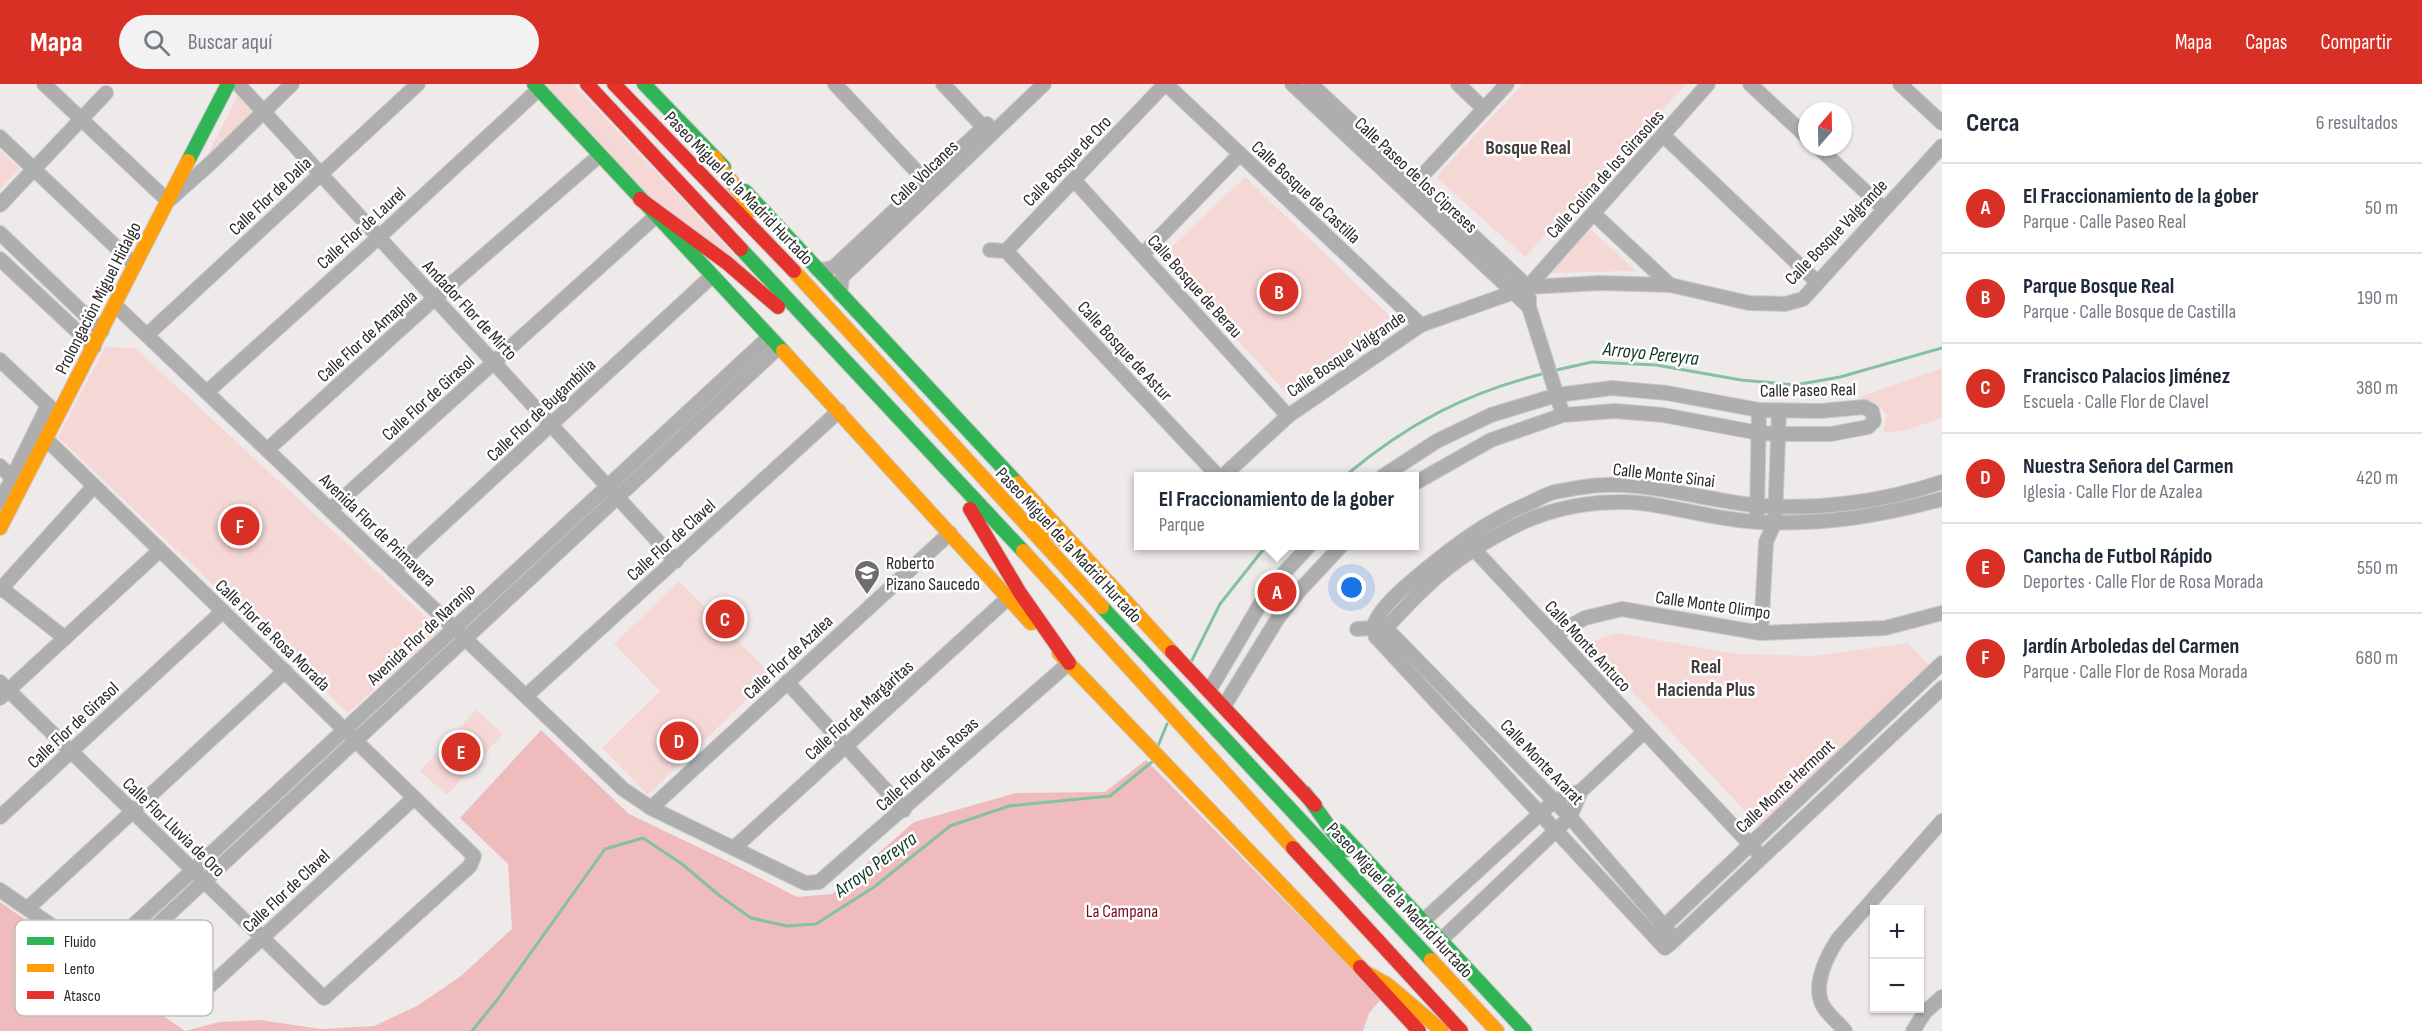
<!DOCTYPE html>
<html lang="es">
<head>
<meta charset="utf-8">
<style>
	:root { --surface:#fff; --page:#f2f2f3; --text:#1f2937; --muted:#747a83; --line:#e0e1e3; --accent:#d93025 }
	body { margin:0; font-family:"Sofia Sans Condensed",sans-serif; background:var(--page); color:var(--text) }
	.controls { position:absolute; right:18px; bottom:18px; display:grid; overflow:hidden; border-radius:0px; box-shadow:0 2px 4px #0004 }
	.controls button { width:54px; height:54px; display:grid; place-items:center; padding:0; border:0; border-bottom:2px solid var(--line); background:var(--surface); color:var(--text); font:30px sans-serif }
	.compass { position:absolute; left:1798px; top:18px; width:54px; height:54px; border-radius:50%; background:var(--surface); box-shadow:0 2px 4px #0004; rotate:20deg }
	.you { position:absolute; left:1352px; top:504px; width:21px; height:21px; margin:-15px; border:4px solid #fff; border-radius:50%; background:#1a73e8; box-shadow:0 0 0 9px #1a73e833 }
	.badge { display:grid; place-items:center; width:39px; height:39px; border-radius:50%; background:var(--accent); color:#fff; font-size:20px; font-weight:700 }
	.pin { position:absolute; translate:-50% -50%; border:3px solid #fff; box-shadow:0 2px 6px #0006 }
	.popup { position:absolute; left:1134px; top:388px; width:285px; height:78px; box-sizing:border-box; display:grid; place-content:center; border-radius:0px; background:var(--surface); filter:drop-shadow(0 2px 4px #0005); font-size:20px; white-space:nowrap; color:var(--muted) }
	.popup b { font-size:22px; color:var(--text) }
	.popup::after { content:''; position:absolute; left:50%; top:100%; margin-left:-12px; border:12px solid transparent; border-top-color:var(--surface) }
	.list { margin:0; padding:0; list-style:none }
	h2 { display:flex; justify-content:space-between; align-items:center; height:78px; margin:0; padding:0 24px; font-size:26px }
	h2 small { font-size:20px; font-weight:400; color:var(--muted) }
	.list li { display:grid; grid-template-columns:39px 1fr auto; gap:18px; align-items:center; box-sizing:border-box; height:90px; padding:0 24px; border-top:2px solid var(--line) }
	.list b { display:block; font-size:22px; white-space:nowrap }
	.list p { margin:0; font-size:20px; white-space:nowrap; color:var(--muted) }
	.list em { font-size:20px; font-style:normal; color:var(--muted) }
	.icon { flex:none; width:33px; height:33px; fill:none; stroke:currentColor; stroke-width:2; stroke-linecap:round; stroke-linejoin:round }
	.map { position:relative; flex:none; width:1942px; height:947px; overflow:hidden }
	header { display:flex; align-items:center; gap:36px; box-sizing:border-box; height:84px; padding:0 30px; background:var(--accent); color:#fff }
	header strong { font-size:28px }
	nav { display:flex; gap:33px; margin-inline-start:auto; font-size:21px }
	.search { width:420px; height:54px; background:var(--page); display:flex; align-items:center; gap:15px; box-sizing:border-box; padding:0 21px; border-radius:33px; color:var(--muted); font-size:22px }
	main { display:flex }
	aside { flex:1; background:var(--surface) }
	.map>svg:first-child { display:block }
	.green { fill:#f5d7d6 }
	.forest { fill:#efbbbc }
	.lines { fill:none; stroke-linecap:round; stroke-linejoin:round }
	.stream { stroke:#84c1a0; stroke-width:3 }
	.street-casing { stroke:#cbc8c8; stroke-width:16 }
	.fast-casing { stroke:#cbc8c8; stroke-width:16 }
	.slow-casing { stroke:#cbc8c8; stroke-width:16 }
	.jam-casing { stroke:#cbc8c8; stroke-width:16 }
	.street { stroke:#aeaeae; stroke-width:14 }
	.fast { stroke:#30b455; stroke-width:14 }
	.slow { stroke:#ff9f0a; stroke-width:14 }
	.jam { stroke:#e5322d; stroke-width:14 }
	.labels { text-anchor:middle; stroke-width:5; stroke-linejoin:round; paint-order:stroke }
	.street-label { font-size:18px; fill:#2a2828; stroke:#fff }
	.poi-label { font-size:18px; fill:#2a2828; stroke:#fff; text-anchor:start }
	.park-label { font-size:18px; fill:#7b0f22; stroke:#fff }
	.neighbourhood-label { font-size:20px; font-weight:bold; fill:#433d3d; stroke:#fff }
	.water-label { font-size:20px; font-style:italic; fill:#0f3623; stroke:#fff }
	.key { fill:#fff; stroke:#bfbebe; stroke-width:1.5 }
	.key-label { font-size:16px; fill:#2a2828 }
</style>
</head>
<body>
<header>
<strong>Mapa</strong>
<div class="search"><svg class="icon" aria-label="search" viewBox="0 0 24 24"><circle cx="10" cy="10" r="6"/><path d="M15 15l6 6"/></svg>Buscar aquí</div>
<nav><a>Mapa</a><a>Capas</a><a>Compartir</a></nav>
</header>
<main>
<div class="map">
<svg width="1942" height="947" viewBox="0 0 1942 947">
	<rect width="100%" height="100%" fill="#efeaea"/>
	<g class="green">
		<path d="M 543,0 L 573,0 L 769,208 L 648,116 Z"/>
		<path d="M 1523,0 L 1686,0 L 1525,173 L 1436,93 Z"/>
		<path d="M 239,10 L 255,29 L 200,85 Z"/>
		<path d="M 0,66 L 20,85 L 0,105 Z"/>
		<path d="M 1245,93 L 1401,243 L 1290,313 L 1161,173 Z"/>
		<path d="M 1588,143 L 1636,187 L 1547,189 Z"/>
		<path d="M 105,263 L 135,264 L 440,546 L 348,629 L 58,353 Z"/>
		<path d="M 1942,284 L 1942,334 L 1907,346 L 1883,349 L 1887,331 L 1877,319 L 1857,314 Z"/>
		<path d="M 679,497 L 772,591 L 648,711 L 602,664 L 660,607 L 614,560 Z"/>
		<path d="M 1616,549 L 1738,570 L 1814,572 L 1908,559 L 1929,581 L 1759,742 L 1587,559 Z"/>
		<path d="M 476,626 L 503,650 L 447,711 L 420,687 Z"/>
	</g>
	<path class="forest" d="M 541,646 L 629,730 L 727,777 L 797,813 L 832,810 L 914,738 L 1016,709 L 1105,708 L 1146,676 L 1381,915 L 1369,929 L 1363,947 L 0,947 L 0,818 L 185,947 L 219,938 L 260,936 L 321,945 L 374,942 L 417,922 L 461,892 L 512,845 L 508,780 L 460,734 Z"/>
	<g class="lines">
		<g class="stream">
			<path d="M 1552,287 L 1592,278 L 1656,281 L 1741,296 L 1795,301 L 1840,293 L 1942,264"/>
			<path d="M 1345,392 C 1407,340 1467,308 1546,289"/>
			<path d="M 1191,578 L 1220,520 L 1266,462"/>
			<path d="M 1158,662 L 1167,640"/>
			<path d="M 472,947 L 497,916 L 605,765 L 643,754 L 682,780 L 720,812 L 751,834 L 787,842 L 816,840 L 874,803 L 950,742 L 1009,722 L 1110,712 L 1153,677"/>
		</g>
		<defs>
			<g id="street">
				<path d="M 44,0 L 168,117 L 214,76 L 292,0"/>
				<path d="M 238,0 L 676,477"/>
				<path d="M 835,0 L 932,104"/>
				<path d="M 943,0 L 989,49"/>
				<path d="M 1166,0 L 1421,241"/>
				<path d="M 1292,0 L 1529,223"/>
				<path d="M 1311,0 L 1528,203"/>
				<path d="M 1458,0 L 1484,25"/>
				<path d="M 1750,0 L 1807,53"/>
				<path d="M 1900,0 L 1942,39"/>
				<path d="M 1663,51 L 1817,198"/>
				<path d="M 0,53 L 135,181"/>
				<path d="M 1818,63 L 1884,125"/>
				<path d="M 1074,96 L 1288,332"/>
				<path d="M 1411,104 L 1507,0"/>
				<path d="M 0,121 L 106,9"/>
				<path d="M 1594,130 L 1670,201"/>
				<path d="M 0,149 L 102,247"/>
				<path d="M 990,166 L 1006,167 L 1165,0"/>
				<path d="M 1006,167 L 1218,392"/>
				<path d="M 1142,171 L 1240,70"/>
				<path d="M 0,175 L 94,263"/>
				<path d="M 817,185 L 825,186 L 834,183 L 987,40"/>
				<path d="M 1528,203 L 1708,0"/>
				<path d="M 840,210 L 842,193 L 1044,0"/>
				<path d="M 1529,214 L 1529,223 L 1563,331"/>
				<path d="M 115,221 L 623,705 L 651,724 L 805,799 L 819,798 L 1069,579"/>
				<path d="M 147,251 L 418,0"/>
				<path d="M 0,276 L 53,326"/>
				<path d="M 207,308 L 379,153 L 539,5"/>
				<path d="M 267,366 L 435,214 L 600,71"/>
				<path d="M 0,382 L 18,399"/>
				<path d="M 1223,392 L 1288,332 L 1421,241 L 1528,203 L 1600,199 L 1670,201 L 1749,219 L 1785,220 L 1803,215 L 1942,62"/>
				<path d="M 1383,392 L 1437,357 L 1491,331 L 1557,311 L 1612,304 L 1667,309 L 1759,326 L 1820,327 L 1864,323 L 1872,327 L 1874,337 L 1868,343 L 1831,350 L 1779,350 L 1759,349 L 1663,331 L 1615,327 L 1563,331 L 1491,356 L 1415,399"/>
				<path d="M 0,419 L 48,321"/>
				<path d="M 330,426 L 656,132"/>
				<path d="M 1757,429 L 1759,326"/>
				<path d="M 1469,460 L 1761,772"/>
				<path d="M 393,486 L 712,192"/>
				<path d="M 1,504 L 65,554"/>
				<path d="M 0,506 L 94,402"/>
				<path d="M 1380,538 L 1570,733 L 1675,855"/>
				<path d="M 1373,544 C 1378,523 1413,496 1430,482 C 1461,456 1493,434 1530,419 C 1538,415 1546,410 1555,408 C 1571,405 1589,401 1605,401 C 1651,399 1705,416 1753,421 C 1815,427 1883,418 1942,398"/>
				<path d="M 1357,545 L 1373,544"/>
				<path d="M 1374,546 L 1376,553 L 1665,864"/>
				<path d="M 1761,549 L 1766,458 L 1775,438 L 1779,327"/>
				<path d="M 1554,551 L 1585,534 L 1622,525 L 1761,549 L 1885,544 L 1942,529"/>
				<path d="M 1376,553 C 1394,537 1409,518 1427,502 C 1454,476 1488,455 1521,439 C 1558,422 1602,415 1641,419 C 1681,424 1718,436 1758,438 C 1823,441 1880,432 1942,415"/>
				<path d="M 0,598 L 324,914 L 470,782 L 474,772 L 46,355"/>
				<path d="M 787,598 L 904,726"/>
				<path d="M 1209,607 L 1259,522 L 1282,491 L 1309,462"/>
				<path d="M 526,612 L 839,327"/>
				<path d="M 0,614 L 160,466"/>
				<path d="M 1224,622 L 1278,534 L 1300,506 L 1341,462"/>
				<path d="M 651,724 L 950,449"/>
				<path d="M 0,733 L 223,527"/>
				<path d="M 734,764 L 1008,514"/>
				<path d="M 0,806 L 112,883 L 180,924 L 188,922 L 414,714"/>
				<path d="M 28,824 L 285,587"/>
				<path d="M 1423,837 L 1554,717 L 1581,707"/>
				<path d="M 1658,848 L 1942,579"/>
				<path d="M 1441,856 L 1570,733 L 1581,707 L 1644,648"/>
				<path d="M 1669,861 L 1942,604"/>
				<path d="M 98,874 L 769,253"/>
				<path d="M 112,883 L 779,263"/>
				<path d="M 1845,947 C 1839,939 1828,931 1823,922 C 1812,901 1827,872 1838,855 L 1942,737"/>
				<path d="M 1913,947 L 1925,928 L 1942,913"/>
			</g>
			<g id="fast">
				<path d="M 534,0 L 783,267"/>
				<path d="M 644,0 L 724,83"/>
				<path d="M 188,77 L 228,0"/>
				<path d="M 745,107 L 1017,399"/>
				<path d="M 741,165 L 1023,467"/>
				<path d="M 1102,523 L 1431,876"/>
				<path d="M 1305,709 L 1346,766"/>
				<path d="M 1339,747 L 1525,947"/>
			</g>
			<g id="slow">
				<path d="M 714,73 L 752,126"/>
				<path d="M 794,187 L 1102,523"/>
				<path d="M 783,267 L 1031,539"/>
				<path d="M 1017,399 L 1172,568"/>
				<path d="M 1040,438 L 1083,472"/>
				<path d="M 0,444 L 188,77"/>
				<path d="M 1023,467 L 1293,764"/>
				<path d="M 1059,569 L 1360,883"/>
				<path d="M 1431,876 L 1497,947"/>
				<path d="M 1365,888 L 1388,901 L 1442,947"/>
			</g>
			<g id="jam">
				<path d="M 587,0 L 741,165"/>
				<path d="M 614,0 L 794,187"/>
				<path d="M 640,115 L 727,179 L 778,223"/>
				<path d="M 970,425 L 1020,509 L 1069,579"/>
				<path d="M 1172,568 L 1315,721"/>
				<path d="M 1293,764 L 1461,947"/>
				<path d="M 1360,883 L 1419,947"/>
			</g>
		</defs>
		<use href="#street" class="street-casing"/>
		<use href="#fast" class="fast-casing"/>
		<use href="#slow" class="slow-casing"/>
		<use href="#jam" class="jam-casing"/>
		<use href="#street" class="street"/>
		<use href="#fast" class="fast"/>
		<use href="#slow" class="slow"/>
		<use href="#jam" class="jam"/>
	</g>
	<defs>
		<symbol id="school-pin" viewBox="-11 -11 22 30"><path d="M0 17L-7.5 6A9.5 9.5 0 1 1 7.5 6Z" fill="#6f6c6c" stroke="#fff"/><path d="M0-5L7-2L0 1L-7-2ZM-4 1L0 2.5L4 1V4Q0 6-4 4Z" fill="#fff"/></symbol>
	</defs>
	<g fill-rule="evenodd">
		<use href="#school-pin" x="852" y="474" width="30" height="40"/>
	</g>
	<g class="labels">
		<g class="street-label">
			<text transform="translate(1067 77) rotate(-46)" y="6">Calle Bosque de Oro</text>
			<text transform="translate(924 89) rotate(-44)" y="6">Calle Volcanes</text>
			<text transform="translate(1605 90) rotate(-48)" y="6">Calle Colina de los Girasoles</text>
			<text transform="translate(1416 91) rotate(43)" y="6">Calle Paseo de los Cipreses</text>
			<text transform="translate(739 104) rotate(46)" y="6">Paseo Miguel de la Madrid Hurtado</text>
			<text transform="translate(1306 108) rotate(43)" y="6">Calle Bosque de Castilla</text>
			<text transform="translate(270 112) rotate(-43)" y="6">Calle Flor de Dalia</text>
			<text transform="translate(361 144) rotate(-42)" y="6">Calle Flor de Laurel</text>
			<text transform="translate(1836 148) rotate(-46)" y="6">Calle Bosque Valgrande</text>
			<text transform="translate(1195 202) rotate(48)" y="6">Calle Bosque de Berau</text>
			<text transform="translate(98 214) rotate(-63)" y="6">Prolongación Miguel Hidalgo</text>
			<text transform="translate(470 226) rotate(47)" y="6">Andador Flor de Mirto</text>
			<text transform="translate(367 252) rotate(-42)" y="6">Calle Flor de Amapola</text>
			<text transform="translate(1125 267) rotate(47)" y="6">Calle Bosque de Astur</text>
			<text transform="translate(1346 270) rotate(-34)" y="6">Calle Bosque Valgrande</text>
			<text transform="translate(1808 306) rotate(-1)" y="6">Calle Paseo Real</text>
			<text transform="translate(428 314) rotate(-42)" y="6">Calle Flor de Girasol</text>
			<text transform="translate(541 326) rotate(-43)" y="6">Calle Flor de Bugambilia</text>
			<text transform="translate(1664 391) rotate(7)" y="6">Calle Monte Sinai</text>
			<text transform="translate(378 446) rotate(44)" y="6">Avenida Flor de Primavera</text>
			<text transform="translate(671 456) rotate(-42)" y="6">Calle Flor de Clavel</text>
			<text transform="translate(1069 461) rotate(47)" y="6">Paseo Miguel de la Madrid Hurtado</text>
			<text transform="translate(1713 521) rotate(8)" y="6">Calle Monte Olimpo</text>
			<text transform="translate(421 550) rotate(-43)" y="6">Avenida Flor de Naranjo</text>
			<text transform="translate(273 551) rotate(44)" y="6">Calle Flor de Rosa Morada</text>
			<text transform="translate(1588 562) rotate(47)" y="6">Calle Monte Antuco</text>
			<text transform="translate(788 573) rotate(-43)" y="6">Calle Flor de Azalea</text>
			<text transform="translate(859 626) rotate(-42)" y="6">Calle Flor de Margaritas</text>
			<text transform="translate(73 641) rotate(-43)" y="6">Calle Flor de Girasol</text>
			<text transform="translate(1542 678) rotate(46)" y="6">Calle Monte Ararat</text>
			<text transform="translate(927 680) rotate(-42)" y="6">Calle Flor de las Rosas</text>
			<text transform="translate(1785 702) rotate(-43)" y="6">Calle Monte Hermont</text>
			<text transform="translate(174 743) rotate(44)" y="6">Calle Flor Lluvia de Oro</text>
			<text transform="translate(286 807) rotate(-43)" y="6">Calle Flor de Clavel</text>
			<text transform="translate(1400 816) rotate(47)" y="6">Paseo Miguel de la Madrid Hurtado</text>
		</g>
		<g class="poi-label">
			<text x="886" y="485">Roberto<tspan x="886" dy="21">Pizano Saucedo</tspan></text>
		</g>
		<g class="park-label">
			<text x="1122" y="833">La Campana</text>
		</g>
		<g class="neighbourhood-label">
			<text x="1528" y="70">Bosque Real</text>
			<text x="1706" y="589">Real<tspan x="1706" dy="23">Hacienda Plus</tspan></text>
		</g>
		<g class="water-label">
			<text transform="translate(1651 269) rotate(6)" y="7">Arroyo Pereyra</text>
			<text transform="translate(875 780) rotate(-36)" y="7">Arroyo Pereyra</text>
		</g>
	</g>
	<rect x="15" y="836" width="198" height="96" rx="9" class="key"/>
	<rect x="27" y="853" width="27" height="8" fill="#30b455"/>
	<rect x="27" y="880" width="27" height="8" fill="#ff9f0a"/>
	<rect x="27" y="907" width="27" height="8" fill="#e5322d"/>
	<g class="key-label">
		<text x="64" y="863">Fluido</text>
		<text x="64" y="890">Lento</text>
		<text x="64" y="917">Atasco</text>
	</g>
</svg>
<div class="controls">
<button>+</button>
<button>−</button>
</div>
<svg class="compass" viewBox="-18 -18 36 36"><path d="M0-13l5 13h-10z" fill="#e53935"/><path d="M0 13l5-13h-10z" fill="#747a83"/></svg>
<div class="you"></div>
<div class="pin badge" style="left:1277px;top:508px">A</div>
<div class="popup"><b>El Fraccionamiento de la gober</b>Parque</div>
<div class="pin badge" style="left:1279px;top:208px">B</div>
<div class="pin badge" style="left:725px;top:535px">C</div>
<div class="pin badge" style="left:679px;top:657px">D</div>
<div class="pin badge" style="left:461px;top:668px">E</div>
<div class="pin badge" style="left:240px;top:442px">F</div>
</div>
<aside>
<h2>Cerca<small>6 resultados</small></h2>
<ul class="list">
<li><span class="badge">A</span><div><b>El Fraccionamiento de la gober</b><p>Parque · Calle Paseo Real</p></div><em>50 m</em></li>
<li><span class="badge">B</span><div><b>Parque Bosque Real</b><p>Parque · Calle Bosque de Castilla</p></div><em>190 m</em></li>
<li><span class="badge">C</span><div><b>Francisco Palacios Jiménez</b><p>Escuela · Calle Flor de Clavel</p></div><em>380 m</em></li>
<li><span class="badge">D</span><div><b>Nuestra Señora del Carmen</b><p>Iglesia · Calle Flor de Azalea</p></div><em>420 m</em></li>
<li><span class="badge">E</span><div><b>Cancha de Futbol Rápido</b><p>Deportes · Calle Flor de Rosa Morada</p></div><em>550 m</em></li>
<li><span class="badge">F</span><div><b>Jardín Arboledas del Carmen</b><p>Parque · Calle Flor de Rosa Morada</p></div><em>680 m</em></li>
</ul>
</aside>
</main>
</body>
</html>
